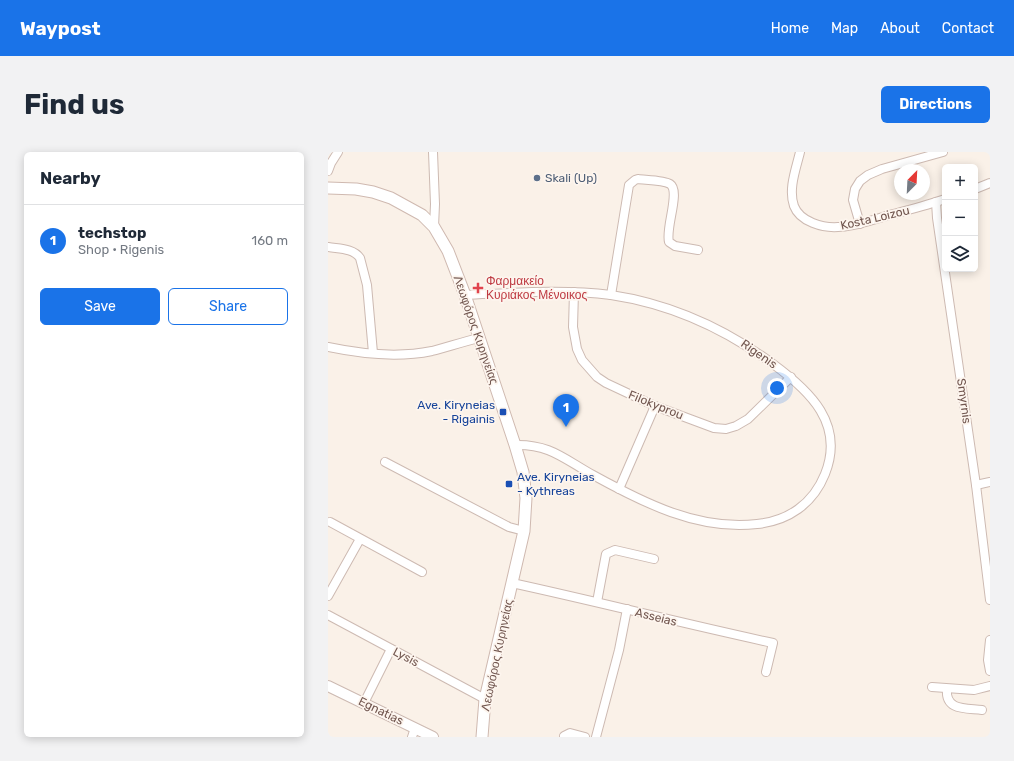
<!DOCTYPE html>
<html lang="en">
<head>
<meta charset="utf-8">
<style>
	:root { --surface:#fff; --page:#f2f2f3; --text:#1f2937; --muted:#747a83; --line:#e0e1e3; --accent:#1a73e8 }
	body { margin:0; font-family:Rubik,sans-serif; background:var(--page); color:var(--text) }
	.controls { position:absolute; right:12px; top:12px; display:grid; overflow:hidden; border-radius:6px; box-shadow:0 2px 10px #0003 }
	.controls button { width:36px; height:36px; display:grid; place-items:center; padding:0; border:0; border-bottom:1px solid var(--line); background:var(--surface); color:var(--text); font:20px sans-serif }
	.compass { position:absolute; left:566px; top:12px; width:36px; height:36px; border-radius:50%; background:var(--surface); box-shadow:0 2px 10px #0003; rotate:24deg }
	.you { position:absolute; left:449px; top:236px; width:14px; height:14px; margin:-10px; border:3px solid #fff; border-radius:50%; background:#1a73e8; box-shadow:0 0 0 6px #1a73e833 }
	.badge { display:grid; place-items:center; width:26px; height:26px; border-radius:50%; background:var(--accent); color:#fff; font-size:13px; font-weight:700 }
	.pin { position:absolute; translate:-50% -33px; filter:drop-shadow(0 1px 2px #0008) }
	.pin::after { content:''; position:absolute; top:21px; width:14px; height:12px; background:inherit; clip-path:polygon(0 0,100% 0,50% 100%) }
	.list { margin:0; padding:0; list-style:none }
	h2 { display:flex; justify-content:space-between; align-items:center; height:52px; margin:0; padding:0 16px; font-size:17px }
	h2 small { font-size:13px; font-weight:400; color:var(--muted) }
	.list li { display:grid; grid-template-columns:26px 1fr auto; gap:12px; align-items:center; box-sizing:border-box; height:72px; padding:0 16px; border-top:1px solid var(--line) }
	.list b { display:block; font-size:15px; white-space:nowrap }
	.list p { margin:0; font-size:13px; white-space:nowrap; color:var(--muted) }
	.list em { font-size:13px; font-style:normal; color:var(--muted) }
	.actions { display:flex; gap:8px; padding:12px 16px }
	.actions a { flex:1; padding:9px 0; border:1px solid var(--accent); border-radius:6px; text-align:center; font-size:14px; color:var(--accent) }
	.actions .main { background:var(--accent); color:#fff }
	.icon { flex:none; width:22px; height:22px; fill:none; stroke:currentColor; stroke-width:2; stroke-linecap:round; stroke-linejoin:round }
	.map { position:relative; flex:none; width:662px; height:585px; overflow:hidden; border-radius:6px }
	header { display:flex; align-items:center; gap:24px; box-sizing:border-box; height:56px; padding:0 20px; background:var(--accent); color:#fff }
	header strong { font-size:19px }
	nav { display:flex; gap:22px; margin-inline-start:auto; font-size:14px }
	.intro { display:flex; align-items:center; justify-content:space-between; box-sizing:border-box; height:96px; padding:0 24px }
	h1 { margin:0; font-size:28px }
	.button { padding:10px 18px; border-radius:6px; background:var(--accent); color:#fff; font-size:14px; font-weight:700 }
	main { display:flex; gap:24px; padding:0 24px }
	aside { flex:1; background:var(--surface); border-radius:6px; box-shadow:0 2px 10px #0003 }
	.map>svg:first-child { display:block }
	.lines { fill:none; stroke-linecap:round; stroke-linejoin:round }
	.minor-casing { stroke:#cdbab2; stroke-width:10 }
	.tertiary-casing { stroke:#cdbab2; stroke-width:12 }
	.secondary-casing { stroke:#cfb9b0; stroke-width:13 }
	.minor { stroke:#fff; stroke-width:8 }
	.tertiary { stroke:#fff; stroke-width:10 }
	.secondary { stroke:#fff; stroke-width:11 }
	.service-dot { fill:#5c6f8a; stroke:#fdf5ee; stroke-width:1.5 }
	.health-dot { fill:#e0444e; stroke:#fdf5ee; stroke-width:1.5 }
	.transit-dot { fill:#1a4fb4; stroke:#fdf5ee; stroke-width:1.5 }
	.labels { text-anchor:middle; stroke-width:3.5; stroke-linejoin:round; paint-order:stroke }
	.service-label { font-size:12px; fill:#4e5e75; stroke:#fdf5ee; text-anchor:start }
	.street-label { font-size:12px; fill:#71564f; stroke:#fdf5ee }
	.health-label { font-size:12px; fill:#be3a42; stroke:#fdf5ee; text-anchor:start }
	.transit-label { font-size:12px; fill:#164399; stroke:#fdf5ee; text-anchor:end }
</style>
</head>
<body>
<header>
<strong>Waypost</strong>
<nav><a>Home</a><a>Map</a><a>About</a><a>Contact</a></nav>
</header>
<div class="intro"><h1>Find us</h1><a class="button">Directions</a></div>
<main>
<aside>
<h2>Nearby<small></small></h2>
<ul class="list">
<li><span class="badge">1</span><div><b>techstop</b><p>Shop · Rigenis</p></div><em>160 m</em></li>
</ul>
<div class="actions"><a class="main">Save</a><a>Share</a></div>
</aside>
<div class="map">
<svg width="662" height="585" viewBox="0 0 662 585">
	<rect width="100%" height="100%" fill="#faf1e8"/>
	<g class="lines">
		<defs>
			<g id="minor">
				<path d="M 105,0 L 107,52 L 106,75"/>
				<path d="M 472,0 C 468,17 460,37 466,54 C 472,70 495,76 510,75 C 525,75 541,69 555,65 C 576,59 597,54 617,47"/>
				<path d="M 0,19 L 3,11 L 10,0"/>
				<path d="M 647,37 L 662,31"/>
				<path d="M 608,50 L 609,66 L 648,333 L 662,448"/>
				<path d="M 532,72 L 525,48 L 527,37 L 532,29 L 540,23 L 554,17 L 615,0"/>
				<path d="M 0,95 C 11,97 25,96 32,106 L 39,133 L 45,201"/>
				<path d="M 246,140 L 245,175 L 249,197 L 254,208 L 269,225 L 278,231 L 327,254 L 386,276 L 398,277 L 408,274 L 420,267 L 463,225"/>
				<path d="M 137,143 C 186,141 234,137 283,143 C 343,152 396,176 445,212 C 482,239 517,272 497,322 C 485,352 460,369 429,372 C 370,379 314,350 265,323 C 236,307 222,292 187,293"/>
				<path d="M 283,143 L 301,33 L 307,28 L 310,27 C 318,28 336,28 342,32 C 353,39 337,76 341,90 L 347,94 L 370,98"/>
				<path d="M 0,195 C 33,202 70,206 104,199 C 119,195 135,190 151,186"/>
				<path d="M 57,310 L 181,375 L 196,379"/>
				<path d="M 648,333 L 662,330"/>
				<path d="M 291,337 L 327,254"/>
				<path d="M 2,370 L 94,420"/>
				<path d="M 184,431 C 271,450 357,472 445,491 L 438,520"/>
				<path d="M 0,444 L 32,387"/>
				<path d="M 269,450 L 278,402 L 287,398 L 326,407"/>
				<path d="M 0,463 L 157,547"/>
				<path d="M 662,488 L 660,508 L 662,519"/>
				<path d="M 604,535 L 646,538 L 662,534"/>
				<path d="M 619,537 C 617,559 638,556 654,558"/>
				<path d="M 36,551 L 63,497"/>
				<path d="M 236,584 L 242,581 L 257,585"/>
				<path d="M 84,585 L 87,576"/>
				<path d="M 268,585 L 291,498 L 299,457"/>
			</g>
			<path id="tertiary" d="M 0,534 L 105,585"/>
			<path id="secondary" d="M 0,36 L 28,37 L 45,40 L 63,46 L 94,63 L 106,75 L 120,99 L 137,143 L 187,293 L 195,320 L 198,346 L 196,379 L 157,547 L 154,585"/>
		</defs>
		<use href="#minor" class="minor-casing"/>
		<use href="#tertiary" class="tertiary-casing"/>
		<use href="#secondary" class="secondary-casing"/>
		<use href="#minor" class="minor"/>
		<use href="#tertiary" class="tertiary"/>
		<use href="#secondary" class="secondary"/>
	</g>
	<circle class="service-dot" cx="209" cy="26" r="4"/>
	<path class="health-dot" d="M148 130h4v4h4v4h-4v4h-4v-4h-4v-4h4z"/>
	<g class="transit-dot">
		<rect x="171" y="256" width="8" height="8" rx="2"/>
		<rect x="177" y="328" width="8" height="8" rx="2"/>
	</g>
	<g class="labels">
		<g class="service-label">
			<text x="217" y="30">Skali (Up)</text>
		</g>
		<g class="street-label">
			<text transform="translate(547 66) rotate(-13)" y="4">Kosta Loizou</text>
			<text transform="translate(148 178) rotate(71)" y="4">Λεωφόρος Κυρηνείας</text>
			<text transform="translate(431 202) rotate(35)" y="4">Rigenis</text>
			<text transform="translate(636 249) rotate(82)" y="4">Smyrnis</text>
			<text transform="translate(328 253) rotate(22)" y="4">Filokyprou</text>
			<text transform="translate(328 465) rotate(14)" y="4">Asseias</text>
			<text transform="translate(169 503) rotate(-78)" y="4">Λεωφόρος Κυρηνείας</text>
			<text transform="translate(78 505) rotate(28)" y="4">Lysis</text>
			<text transform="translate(53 559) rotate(26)" y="4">Egnatias</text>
		</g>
		<g class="health-label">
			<text x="158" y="133">Φαρμακείο<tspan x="158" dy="14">Κυριάκος Μένοικος</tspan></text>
		</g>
		<g class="transit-label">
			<text x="167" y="257">Ave. Kiryneias<tspan x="167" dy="14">- Rigainis</tspan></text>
			<text x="189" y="329" text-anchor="start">Ave. Kiryneias<tspan x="189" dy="14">- Kythreas</tspan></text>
		</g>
	</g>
</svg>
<div class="controls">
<button>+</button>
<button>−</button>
<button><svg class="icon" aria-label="layers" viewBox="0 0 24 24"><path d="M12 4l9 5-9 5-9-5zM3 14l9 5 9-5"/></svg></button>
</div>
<svg class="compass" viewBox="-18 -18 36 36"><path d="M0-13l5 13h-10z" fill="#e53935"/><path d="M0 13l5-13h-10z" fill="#747a83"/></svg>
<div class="you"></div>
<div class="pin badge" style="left:238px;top:275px">1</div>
</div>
</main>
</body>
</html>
